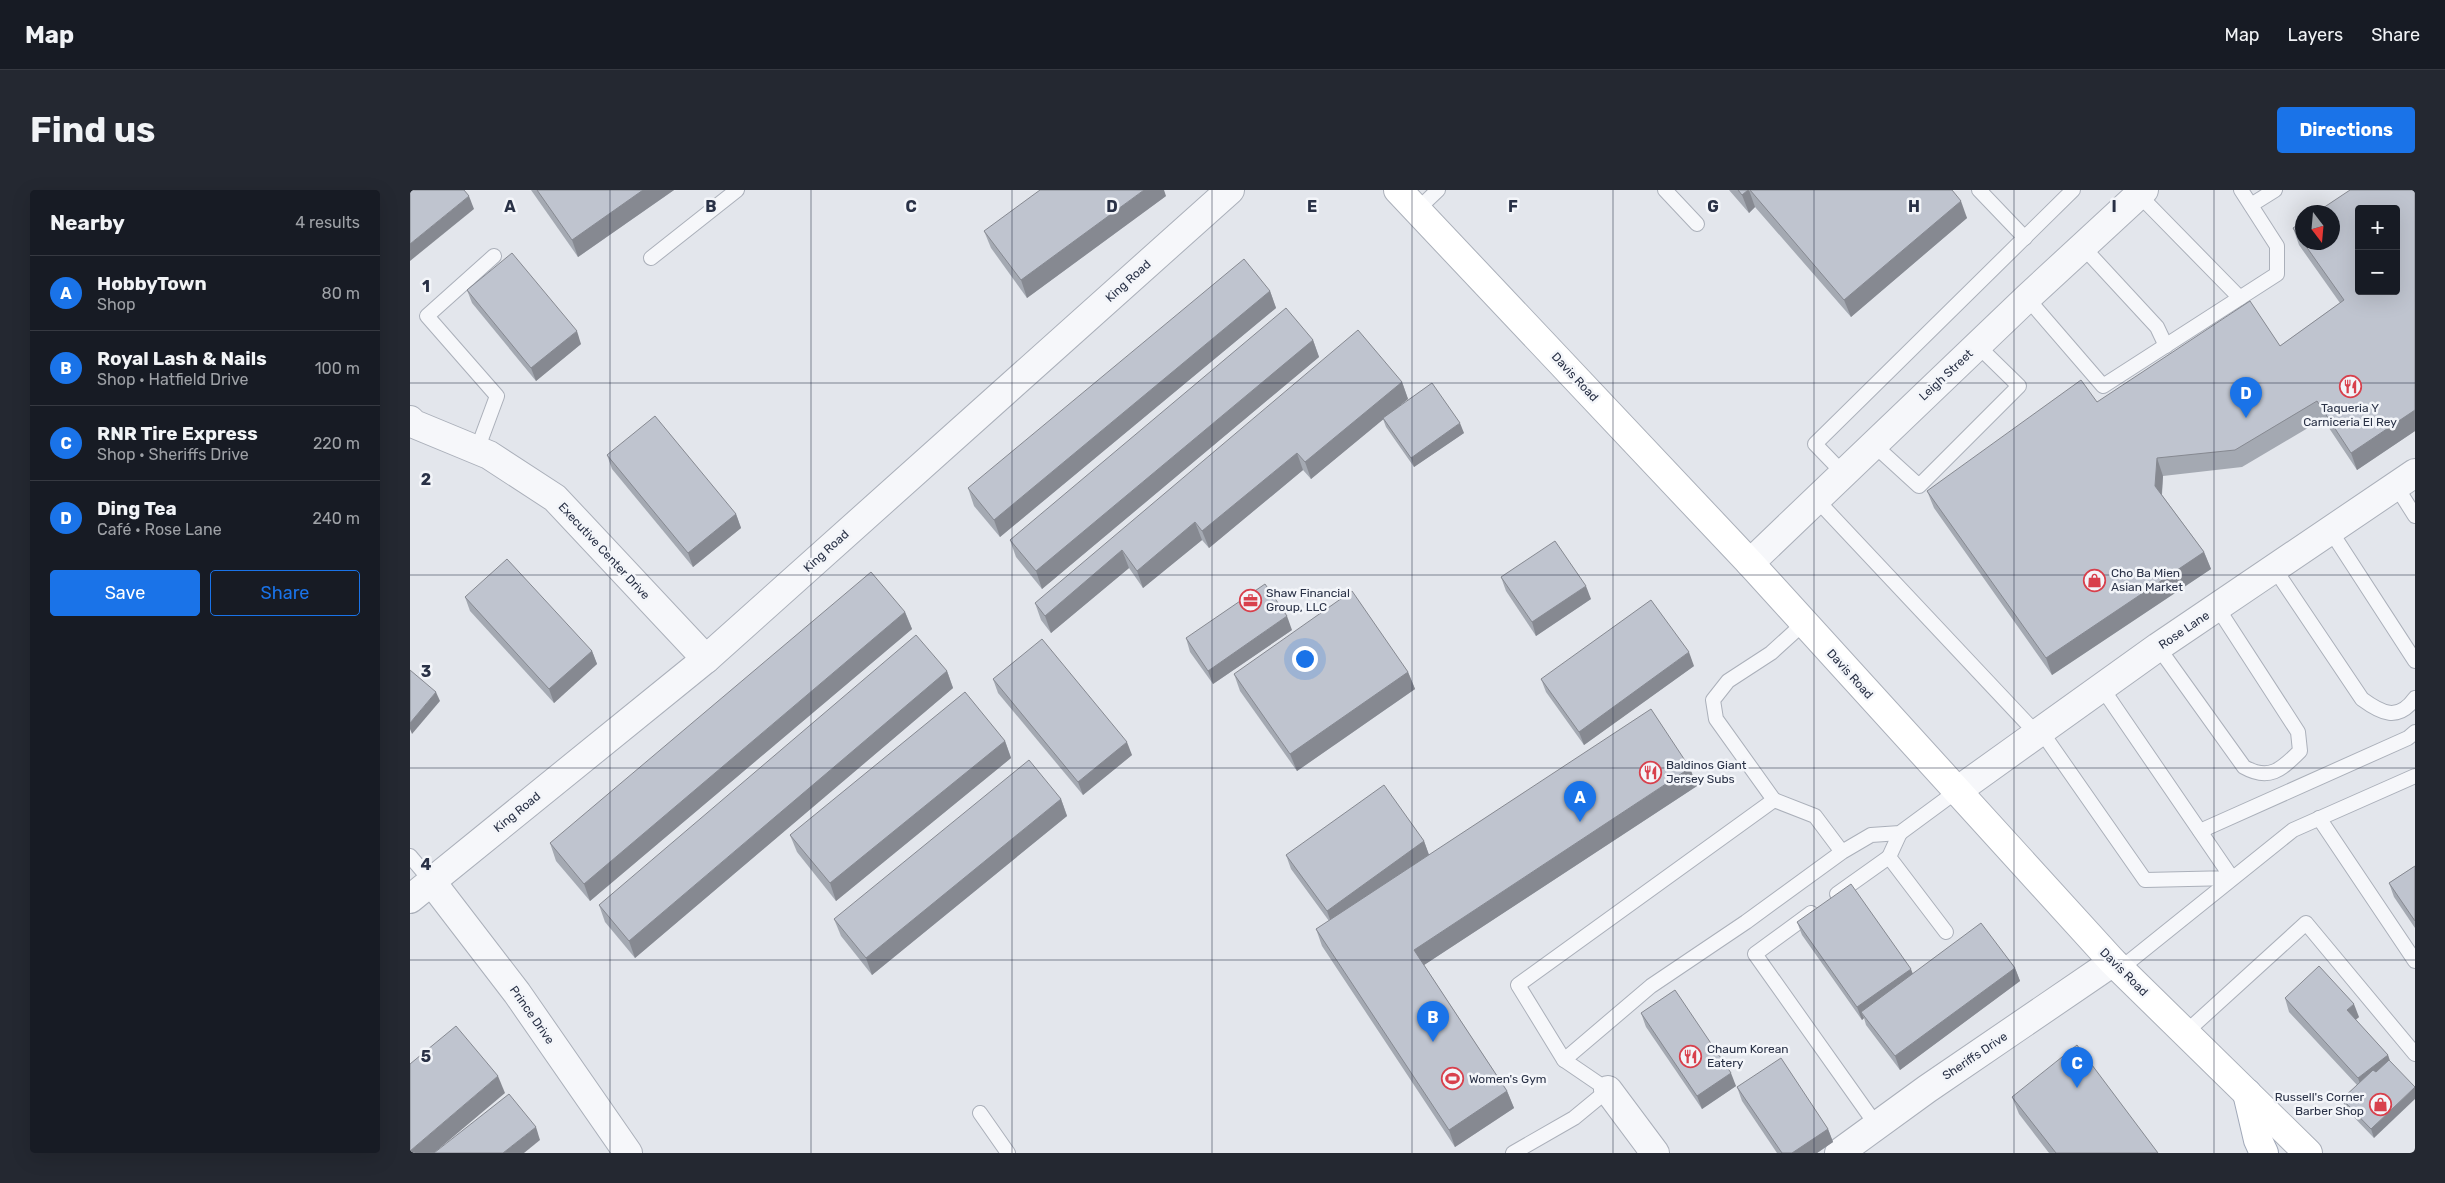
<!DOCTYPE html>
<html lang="en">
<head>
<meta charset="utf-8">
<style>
	:root { --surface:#171b24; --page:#242831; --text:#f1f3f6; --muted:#9ea1a6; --line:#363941; --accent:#1a73e8 }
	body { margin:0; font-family:Rubik,sans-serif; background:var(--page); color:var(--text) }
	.controls { position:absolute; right:15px; top:15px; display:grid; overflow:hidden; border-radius:5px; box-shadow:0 5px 20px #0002 }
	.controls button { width:45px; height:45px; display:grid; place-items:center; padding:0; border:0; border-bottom:1px solid var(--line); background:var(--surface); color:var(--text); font:25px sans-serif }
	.compass { position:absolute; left:1885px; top:15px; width:45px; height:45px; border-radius:50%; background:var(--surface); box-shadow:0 5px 20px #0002; rotate:164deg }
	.you { position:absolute; left:894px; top:468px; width:18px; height:18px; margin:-12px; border:4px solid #fff; border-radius:50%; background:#1a73e8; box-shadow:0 0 0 8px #1a73e833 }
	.badge { display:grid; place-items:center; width:32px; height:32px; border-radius:50%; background:var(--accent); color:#fff; font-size:16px; font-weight:700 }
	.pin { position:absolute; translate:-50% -41px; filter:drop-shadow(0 1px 2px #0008) }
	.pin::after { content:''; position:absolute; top:26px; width:18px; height:15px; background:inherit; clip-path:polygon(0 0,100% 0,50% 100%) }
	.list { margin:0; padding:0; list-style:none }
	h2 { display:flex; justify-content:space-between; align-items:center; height:65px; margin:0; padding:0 20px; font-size:21px }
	h2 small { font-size:16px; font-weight:400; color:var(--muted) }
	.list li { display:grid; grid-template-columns:32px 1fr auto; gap:15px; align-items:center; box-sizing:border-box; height:75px; padding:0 20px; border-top:1px solid var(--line) }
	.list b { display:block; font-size:19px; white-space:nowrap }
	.list p { margin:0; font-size:16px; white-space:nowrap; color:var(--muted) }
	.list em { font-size:16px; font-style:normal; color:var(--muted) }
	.actions { display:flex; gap:10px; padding:15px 20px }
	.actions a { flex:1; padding:11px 0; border:1px solid var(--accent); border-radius:5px; text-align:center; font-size:18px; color:var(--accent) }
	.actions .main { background:var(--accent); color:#fff }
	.map { position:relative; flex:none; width:2005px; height:963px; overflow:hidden; border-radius:5px }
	header { display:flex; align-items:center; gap:30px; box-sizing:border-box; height:70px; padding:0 25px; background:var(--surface); border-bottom:1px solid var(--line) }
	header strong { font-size:24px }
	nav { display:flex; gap:28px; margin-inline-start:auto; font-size:18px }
	.intro { display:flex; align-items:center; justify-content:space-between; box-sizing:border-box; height:120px; padding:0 30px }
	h1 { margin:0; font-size:35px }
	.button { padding:12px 22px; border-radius:5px; background:var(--accent); color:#fff; font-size:18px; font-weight:700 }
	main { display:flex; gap:30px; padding:0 30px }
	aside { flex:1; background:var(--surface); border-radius:5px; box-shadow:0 5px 20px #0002 }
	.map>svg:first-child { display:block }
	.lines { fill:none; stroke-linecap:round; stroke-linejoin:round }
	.lane-casing { stroke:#abb0ba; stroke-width:16 }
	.street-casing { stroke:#abb0ba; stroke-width:30 }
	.secondary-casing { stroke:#abb0ba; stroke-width:30 }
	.primary-casing { stroke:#a1a9b9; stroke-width:30 }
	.lane { stroke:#f6f7fa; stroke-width:14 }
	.street { stroke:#f6f7fa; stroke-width:28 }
	.secondary { stroke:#fff; stroke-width:28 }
	.primary { stroke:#fff; stroke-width:28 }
	.wall { fill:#a4a9b2 }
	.shaded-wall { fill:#868991 }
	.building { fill:#bfc4cf; stroke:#868991; fill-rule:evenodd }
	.grid { fill:none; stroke:#293146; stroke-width:1; stroke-opacity:0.55 }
	.labels { text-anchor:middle; stroke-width:5; stroke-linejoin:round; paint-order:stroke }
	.street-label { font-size:12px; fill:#293146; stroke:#f3f5f9 }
	.poi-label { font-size:12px; fill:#293146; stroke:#f3f5f9; text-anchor:start }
	.grid-label { font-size:16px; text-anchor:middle; font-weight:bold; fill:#293146; stroke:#f3f5f9; stroke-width:5; stroke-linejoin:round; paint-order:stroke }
</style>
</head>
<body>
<header>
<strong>Map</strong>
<nav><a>Map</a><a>Layers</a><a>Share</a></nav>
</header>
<div class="intro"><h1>Find us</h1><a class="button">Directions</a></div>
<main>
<aside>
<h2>Nearby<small>4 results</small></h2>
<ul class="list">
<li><span class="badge">A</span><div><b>HobbyTown</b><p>Shop</p></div><em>80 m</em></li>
<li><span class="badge">B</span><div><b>Royal Lash &amp; Nails</b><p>Shop · Hatfield Drive</p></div><em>100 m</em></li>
<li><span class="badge">C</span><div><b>RNR Tire Express</b><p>Shop · Sheriffs Drive</p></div><em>220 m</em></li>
<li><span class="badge">D</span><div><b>Ding Tea</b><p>Café · Rose Lane</p></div><em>240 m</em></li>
</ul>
<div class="actions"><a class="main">Save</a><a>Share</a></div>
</aside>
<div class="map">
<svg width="2005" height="963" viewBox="0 0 2005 963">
	<rect width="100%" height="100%" fill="#e3e6ec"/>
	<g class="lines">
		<defs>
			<g id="lane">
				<path d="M 1255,0 L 1287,34"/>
				<path d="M 1569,0 L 1615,48"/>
				<path d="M 1729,5 L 1830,108"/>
				<path d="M 1841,15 L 1865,0"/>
				<path d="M 1007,20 L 1028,0"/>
				<path d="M 1673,57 L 1747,137 L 1756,156"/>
				<path d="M 241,68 L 327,0"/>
				<path d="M 1617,108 L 1693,196 L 1867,84 L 1867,56 L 1831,0"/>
				<path d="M 1463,254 L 1509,296 L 1609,196 L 1567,155"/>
				<path d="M 67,260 L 87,206 L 17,126 L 84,66"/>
				<path d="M 1433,283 L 1405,254 L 1663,0"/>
				<path d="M 1986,296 L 2005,326"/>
				<path d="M 1406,309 L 1627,544"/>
				<path d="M 1920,340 L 2005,471"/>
				<path d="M 1864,378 L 1952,509 C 1971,523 1988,532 2005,508"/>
				<path d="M 1748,457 L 1834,577 C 1859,591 1871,580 1890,561 L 1888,542 L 1807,417"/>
				<path d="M 1631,541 L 1735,690 L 1822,688 L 1692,498"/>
				<path d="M 1364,610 L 1306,529 L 1303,510 L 1318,491 L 1361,463 L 1394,433"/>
				<path d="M 1909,628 L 2005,771"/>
				<path d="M 1790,641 L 1998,548 L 2005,542"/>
				<path d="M 1490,643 L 1479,667 L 1536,742"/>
				<path d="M 1432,662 L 1405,626 L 1364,610 L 1108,795 L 1154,870 L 1241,796 L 1336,732 L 1432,662 L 1461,645 L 1490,643 L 1547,601"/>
				<path d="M 0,666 L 21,691"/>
				<path d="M 1427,704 L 1479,667"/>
				<path d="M 1401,723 L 1345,764 L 1467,936"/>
				<path d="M 1710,779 L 1883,640 L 2005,586"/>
				<path d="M 1775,843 L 1896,733 L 2005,864"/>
				<path d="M 570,923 L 598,963"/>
				<path d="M 1103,963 L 1164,928 L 1198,900 L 1154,870"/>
			</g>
			<g id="street">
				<path d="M 0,230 L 4,234 L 79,265 L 145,308 L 296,469"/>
				<path d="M 1340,373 L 1617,108 L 1734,0"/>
				<path d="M 1547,601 L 1748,457 L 2005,283"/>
				<path d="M 21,691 L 107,803 L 218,963"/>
				<path d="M 0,709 L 296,469 L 820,0"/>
				<path d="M 1198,900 L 1245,963"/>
				<path d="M 1429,963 L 1517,899 L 1703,772"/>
			</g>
			<path id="secondary" d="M 988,0 L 1340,373 L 1703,772 L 1898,963"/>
			<path id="primary" d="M 1837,903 L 1848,950 L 1854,963"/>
		</defs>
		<use href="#lane" class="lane-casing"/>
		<use href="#street" class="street-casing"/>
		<use href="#secondary" class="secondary-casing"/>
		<use href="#primary" class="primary-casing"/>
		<use href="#lane" class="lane"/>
		<use href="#street" class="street"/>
		<use href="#secondary" class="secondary"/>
		<use href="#primary" class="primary"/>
	</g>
	<g class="wall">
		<path d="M 121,0 L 264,0 L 168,67 Z"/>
		<path d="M 1319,0 L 1542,0 L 1557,28 L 1441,127 L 1345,17 L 1339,23 Z"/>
		<path d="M 2005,0 L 2005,241 L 1947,280 L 1913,229 L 1832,277 L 1753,286 L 1752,305 L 1794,362 L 1801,379 L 1642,485 L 1524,318 L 1517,301 L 1687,212 L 1870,156 L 1930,113 L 1889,55 L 1883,38 L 1892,32 L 1892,52 L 1922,52 Z"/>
		<path d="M 756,6 L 617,108 L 581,58 L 574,41 Z"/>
		<path d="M 57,100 L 171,154 L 126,191 L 62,113 Z"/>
		<path d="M 860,101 L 866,118 L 590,347 L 564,316 L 558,298 Z"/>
		<path d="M 903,150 L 909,167 L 632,399 L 606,367 L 600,350 Z"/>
		<path d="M 992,192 L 998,209 L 988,217 L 1054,243 L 1004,277 L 976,237 L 973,229 L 901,289 L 893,280 L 799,358 L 792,350 L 733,398 L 719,378 L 641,443 L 631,430 L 625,413 Z"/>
		<path d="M 197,265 L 326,324 L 331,338 L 283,377 L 202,279 Z"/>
		<path d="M 1091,387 L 1181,409 L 1126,446 L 1096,401 Z"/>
		<path d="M 55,407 L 182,461 L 187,474 L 144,513 L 60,421 Z"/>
		<path d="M 495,422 L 502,439 L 180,711 L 146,671 L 140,653 Z"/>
		<path d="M 882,440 L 803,494 L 780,462 L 776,448 Z"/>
		<path d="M 1284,476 L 1174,555 L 1136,502 L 1131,489 Z"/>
		<path d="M 537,481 L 543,498 L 225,768 L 195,732 L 189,715 Z"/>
		<path d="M 998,482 L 1005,499 L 887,581 L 830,501 L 824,484 Z"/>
		<path d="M 583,489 L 722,565 L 673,605 L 588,503 Z"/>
		<path d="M 595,551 L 601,568 L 426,711 L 387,662 L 380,645 Z"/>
		<path d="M 1287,596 L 1014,775 L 1097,901 L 1104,918 L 1045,957 L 912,756 L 906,739 L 919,731 L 881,679 L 876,665 L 1014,651 L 1019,665 Z"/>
		<path d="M 651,609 L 657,626 L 462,785 L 431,746 L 424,729 Z"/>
		<path d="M 2005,676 L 2005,738 L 1984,707 L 1979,693 Z"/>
		<path d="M 1387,732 L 1503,784 L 1605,778 L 1610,791 L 1490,880 L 1456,835 L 1454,828 L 1452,830 L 1392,745 Z"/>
		<path d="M 1875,808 L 1949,827 L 1945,830 L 1978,865 L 1979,870 L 1964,948 L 1935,918 L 1932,909 L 1947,895 L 1879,822 Z"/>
		<path d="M 1231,823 L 1326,896 L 1292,919 L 1236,837 Z"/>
		<path d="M 1327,897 L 1418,939 L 1423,952 L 1407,963 L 1367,963 L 1332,911 Z"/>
		<path d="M 1602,907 L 1748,963 L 1639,963 L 1609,924 Z"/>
	</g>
	<g class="shaded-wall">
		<path d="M 233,0 L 264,0 L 168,67 L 162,50 Z"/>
		<path d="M 734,0 L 754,0 L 756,6 L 617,108 L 611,90 Z"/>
		<path d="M 1338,0 L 1339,0 L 1345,17 L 1339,23 L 1332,5 Z"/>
		<path d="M 59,6 L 64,19 L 0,71 L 0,54 Z"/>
		<path d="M 1551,11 L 1557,28 L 1441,127 L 1434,110 Z"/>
		<path d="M 860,101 L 866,118 L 590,347 L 584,330 Z"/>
		<path d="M 167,141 L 171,154 L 126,191 L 121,178 Z"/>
		<path d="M 903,150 L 909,167 L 632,399 L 626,381 Z"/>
		<path d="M 992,192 L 998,209 L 901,289 L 895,272 Z"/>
		<path d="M 2005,220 L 2005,241 L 1947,280 L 1941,263 Z"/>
		<path d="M 1050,233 L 1054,243 L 1004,277 L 1001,268 Z"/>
		<path d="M 887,263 L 893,280 L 799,358 L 792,341 Z"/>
		<path d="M 1747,268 L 1753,286 L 1751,313 L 1745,296 Z"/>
		<path d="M 326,324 L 331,338 L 283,377 L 278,363 Z"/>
		<path d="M 785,332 L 792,350 L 733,398 L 727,381 Z"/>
		<path d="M 712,360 L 719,378 L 641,443 L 635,426 Z"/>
		<path d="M 1794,362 L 1801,379 L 1642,485 L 1636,468 Z"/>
		<path d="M 1176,396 L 1181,409 L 1126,446 L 1122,432 Z"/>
		<path d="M 495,422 L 502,439 L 180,711 L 174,694 Z"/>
		<path d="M 877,426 L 882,440 L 803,494 L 798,481 Z"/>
		<path d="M 182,461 L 187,474 L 144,513 L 139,499 Z"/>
		<path d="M 1279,462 L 1284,476 L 1174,555 L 1169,542 Z"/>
		<path d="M 537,481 L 543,498 L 225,768 L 219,751 Z"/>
		<path d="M 998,482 L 1005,499 L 887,581 L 880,564 Z"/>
		<path d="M 26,502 L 30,511 L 2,544 L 0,539 L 0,533 Z"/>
		<path d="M 595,551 L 601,568 L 426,711 L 420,693 Z"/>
		<path d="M 717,552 L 722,565 L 673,605 L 668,592 Z"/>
		<path d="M 1280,578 L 1287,596 L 1011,777 L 1004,760 Z"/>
		<path d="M 651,609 L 657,626 L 462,785 L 456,768 Z"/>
		<path d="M 1014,651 L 1019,665 L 922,735 L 917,721 Z"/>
		<path d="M 1605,778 L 1610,791 L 1490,880 L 1485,866 Z"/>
		<path d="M 1501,779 L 1506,792 L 1451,822 L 1454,828 L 1452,830 L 1447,817 Z"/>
		<path d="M 1944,814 L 1949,827 L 1941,834 L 1937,820 Z"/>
		<path d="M 1978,865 L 1983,879 L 1953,902 L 1948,888 Z"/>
		<path d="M 1321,883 L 1326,896 L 1292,919 L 1287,906 Z"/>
		<path d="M 88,886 L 95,903 L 24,963 L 0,963 L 0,961 Z"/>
		<path d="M 2005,897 L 2005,909 L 1964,948 L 1961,939 Z"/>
		<path d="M 1097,901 L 1104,918 L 1045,957 L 1039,940 Z"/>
		<path d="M 126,937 L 130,950 L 114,963 L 93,963 Z"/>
		<path d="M 1418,939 L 1423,952 L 1407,963 L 1382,963 Z"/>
	</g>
	<g class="building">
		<path d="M 0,0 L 54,0 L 59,6 L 0,54 Z"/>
		<path d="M 127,0 L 233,0 L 162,50 Z"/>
		<path d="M 630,0 L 734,0 L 611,90 L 574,41 Z"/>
		<path d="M 1328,0 L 1338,0 L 1332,5 Z"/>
		<path d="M 1340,0 L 1542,0 L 1551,11 L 1434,110 Z"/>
		<path d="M 1940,0 L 2005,0 L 2005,220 L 1941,263 L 1907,211 L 1825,260 L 1747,268 L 1745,296 L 1794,362 L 1636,468 L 1517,301 L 1671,190 L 1687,212 L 1840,111 L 1870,156 L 1934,110 L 1893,52 L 1922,52 L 1922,22 L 1907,22 ZM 1949,19 L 1986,19 L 1986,101 L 1949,101 Z"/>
		<path d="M 1892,32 L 1892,52 L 1883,38 Z"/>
		<path d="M 102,63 L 167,141 L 121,178 L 57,100 Z"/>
		<path d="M 834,69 L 860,101 L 584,330 L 558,298 Z"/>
		<path d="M 876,118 L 903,150 L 626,381 L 600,350 Z"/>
		<path d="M 948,140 L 992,192 L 895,272 L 887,263 L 792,341 L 785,332 L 727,381 L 712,360 L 635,426 L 625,413 Z"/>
		<path d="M 1022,193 L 1050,233 L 1001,268 L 973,228 Z"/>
		<path d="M 245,226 L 326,324 L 278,363 L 197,265 Z"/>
		<path d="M 1145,351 L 1176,396 L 1122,432 L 1091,387 Z"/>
		<path d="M 97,369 L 182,461 L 139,499 L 55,407 Z"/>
		<path d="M 461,382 L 495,422 L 174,694 L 140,653 Z"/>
		<path d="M 855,394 L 877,426 L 798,481 L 776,448 Z"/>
		<path d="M 942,401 L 998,482 L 880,564 L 824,484 Z"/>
		<path d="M 1241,410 L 1279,462 L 1169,542 L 1131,489 Z"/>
		<path d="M 506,445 L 537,481 L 219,751 L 189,715 Z"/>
		<path d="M 632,449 L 717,552 L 668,592 L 583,489 Z"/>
		<path d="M 0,480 L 26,502 L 0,533 Z"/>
		<path d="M 555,502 L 595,551 L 420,693 L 380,645 Z"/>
		<path d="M 1241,519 L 1280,578 L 1004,760 L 1097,901 L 1039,940 L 906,739 Z"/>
		<path d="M 619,570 L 651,609 L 456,768 L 424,729 Z"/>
		<path d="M 974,595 L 1014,651 L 917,721 L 876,665 Z"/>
		<path d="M 2005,676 L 2005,731 L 1979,693 Z"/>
		<path d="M 1441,694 L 1501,779 L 1447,817 L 1387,732 Z"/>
		<path d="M 1571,733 L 1605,778 L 1485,866 L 1451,822 Z"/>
		<path d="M 1909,776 L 1944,814 L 1937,820 L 1978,865 L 1948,888 L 1875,808 Z"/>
		<path d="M 1265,800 L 1321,883 L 1287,906 L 1231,823 Z"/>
		<path d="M 46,836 L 88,886 L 0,961 L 0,874 Z"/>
		<path d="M 1667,855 L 1748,963 L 1646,963 L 1602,907 Z"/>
		<path d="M 1371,868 L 1418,939 L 1382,963 L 1372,963 L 1327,897 Z"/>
		<path d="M 1979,870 L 2005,897 L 1961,939 L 1932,909 L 1963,880 L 1966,882 Z"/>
		<path d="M 99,904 L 126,937 L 93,963 L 24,963 Z"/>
	</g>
	<path class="grid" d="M 200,0 L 200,963M 401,0 L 401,963M 602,0 L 602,963M 802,0 L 802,963M 1002,0 L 1002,963M 1203,0 L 1203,963M 1404,0 L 1404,963M 1604,0 L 1604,963M 1804,0 L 1804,963M 0,193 L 2005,193M 0,385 L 2005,385M 0,578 L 2005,578M 0,770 L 2005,770"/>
	<defs>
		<symbol id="restaurant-ring" viewBox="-11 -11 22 22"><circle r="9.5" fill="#f3f5f9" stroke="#d8404c" stroke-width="1.5"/><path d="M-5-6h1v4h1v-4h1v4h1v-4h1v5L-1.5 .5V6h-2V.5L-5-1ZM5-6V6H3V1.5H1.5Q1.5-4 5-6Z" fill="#d8404c"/></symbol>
		<symbol id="shop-ring" viewBox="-11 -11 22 22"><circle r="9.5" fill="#f3f5f9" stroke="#d8404c" stroke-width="1.5"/><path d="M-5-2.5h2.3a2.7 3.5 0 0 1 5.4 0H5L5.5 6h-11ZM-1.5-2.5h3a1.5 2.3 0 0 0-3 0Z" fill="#d8404c"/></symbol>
		<symbol id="office-ring" viewBox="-11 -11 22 22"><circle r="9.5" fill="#f3f5f9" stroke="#d8404c" stroke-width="1.5"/><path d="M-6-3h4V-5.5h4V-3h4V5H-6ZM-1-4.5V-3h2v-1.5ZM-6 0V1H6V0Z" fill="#d8404c"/></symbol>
		<symbol id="stadium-ring" viewBox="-11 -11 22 22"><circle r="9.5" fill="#f3f5f9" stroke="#d8404c" stroke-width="1.5"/><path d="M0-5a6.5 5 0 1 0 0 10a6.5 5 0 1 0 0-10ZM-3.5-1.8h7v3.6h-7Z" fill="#d8404c"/></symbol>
	</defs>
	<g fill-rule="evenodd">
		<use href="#restaurant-ring" x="1928" y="184" width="25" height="25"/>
		<use href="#shop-ring" x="1672" y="378" width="25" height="25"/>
		<use href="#office-ring" x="828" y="398" width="25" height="25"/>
		<use href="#restaurant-ring" x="1228" y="570" width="25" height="25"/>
		<use href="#restaurant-ring" x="1268" y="854" width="25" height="25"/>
		<use href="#stadium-ring" x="1030" y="876" width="25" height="25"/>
		<use href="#shop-ring" x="1958" y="902" width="25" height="25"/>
	</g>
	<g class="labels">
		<g class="street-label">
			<text transform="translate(718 91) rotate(-42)" y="4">King Road</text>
			<text transform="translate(1536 185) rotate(-43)" y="4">Leigh Street</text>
			<text transform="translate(1165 187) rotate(47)" y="4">Davis Road</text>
			<text transform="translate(194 361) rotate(47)" y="4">Executive Center Drive</text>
			<text transform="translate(416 361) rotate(-42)" y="4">King Road</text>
			<text transform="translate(1774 440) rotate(-34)" y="4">Rose Lane</text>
			<text transform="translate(1440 484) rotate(48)" y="4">Davis Road</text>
			<text transform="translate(107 622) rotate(-39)" y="4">King Road</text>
			<text transform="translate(1714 782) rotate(45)" y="4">Davis Road</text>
			<text transform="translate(122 825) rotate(55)" y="4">Prince Drive</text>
			<text transform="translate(1565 866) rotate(-34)" y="4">Sheriffs Drive</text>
		</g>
		<g class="poi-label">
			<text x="1940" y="222" text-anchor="middle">Taqueria Y<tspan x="1940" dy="14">Carniceria El Rey</tspan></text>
			<text x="1701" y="387">Cho Ba Mien<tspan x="1701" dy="14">Asian Market</tspan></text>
			<text x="856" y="407">Shaw Financial<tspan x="856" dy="14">Group, LLC</tspan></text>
			<text x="1256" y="579">Baldinos Giant<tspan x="1256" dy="14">Jersey Subs</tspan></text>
			<text x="1297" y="863">Chaum Korean<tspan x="1297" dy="14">Eatery</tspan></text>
			<text x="1059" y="893">Women's Gym</text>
			<text x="1954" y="911" text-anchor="end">Russell's Corner<tspan x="1954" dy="14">Barber Shop</tspan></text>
		</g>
	</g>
	<g class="grid-label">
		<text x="100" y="22">A</text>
		<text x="301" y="22">B</text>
		<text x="501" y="22">C</text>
		<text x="702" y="22">D</text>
		<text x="902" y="22">E</text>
		<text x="1103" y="22">F</text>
		<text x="1303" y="22">G</text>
		<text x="1504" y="22">H</text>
		<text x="1704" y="22">I</text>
		<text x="16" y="102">1</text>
		<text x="16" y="295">2</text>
		<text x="16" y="487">3</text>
		<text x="16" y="680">4</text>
		<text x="16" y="872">5</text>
	</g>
</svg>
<div class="controls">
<button>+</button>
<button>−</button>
</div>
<svg class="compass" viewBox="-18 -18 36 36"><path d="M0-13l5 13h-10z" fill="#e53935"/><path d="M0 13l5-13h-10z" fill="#9ea1a6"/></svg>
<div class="you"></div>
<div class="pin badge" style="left:1170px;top:632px">A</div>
<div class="pin badge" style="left:1023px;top:852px">B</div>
<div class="pin badge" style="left:1667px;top:898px">C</div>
<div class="pin badge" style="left:1836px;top:228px">D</div>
</div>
</main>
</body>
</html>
